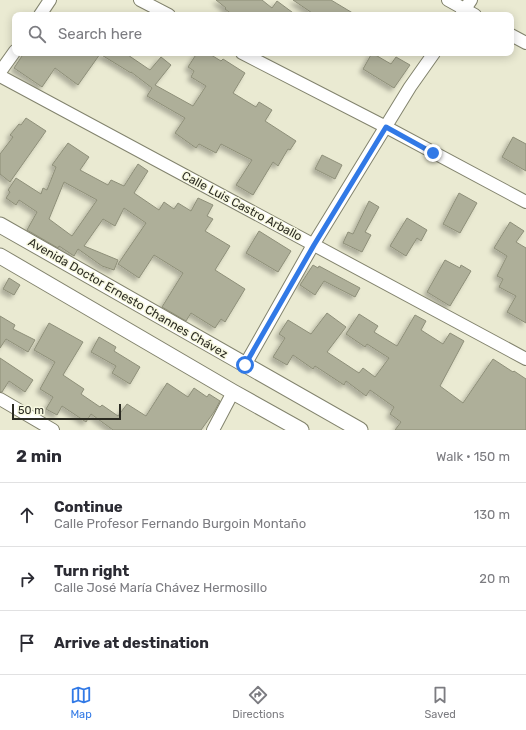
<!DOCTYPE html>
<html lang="en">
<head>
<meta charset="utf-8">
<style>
	:root { --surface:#fff; --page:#f2f2f3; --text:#2b2b33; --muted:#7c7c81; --line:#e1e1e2; --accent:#3179e6 }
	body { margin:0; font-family:Rubik,sans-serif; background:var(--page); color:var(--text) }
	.scale { position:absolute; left:12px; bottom:10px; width:109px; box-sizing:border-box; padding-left:4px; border:2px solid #2b2b22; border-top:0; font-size:11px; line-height:14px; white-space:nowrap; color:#2b2b22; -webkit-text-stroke:3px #f7f8e0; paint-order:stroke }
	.stop { position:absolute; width:12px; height:12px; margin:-9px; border:3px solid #3179e6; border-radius:50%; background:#fff }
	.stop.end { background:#3179e6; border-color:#fff; box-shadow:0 1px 4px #0008 }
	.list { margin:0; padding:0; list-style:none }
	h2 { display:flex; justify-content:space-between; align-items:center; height:52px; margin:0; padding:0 16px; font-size:17px }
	h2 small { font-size:13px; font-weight:400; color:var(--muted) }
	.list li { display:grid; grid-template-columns:26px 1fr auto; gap:12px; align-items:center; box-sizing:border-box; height:64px; padding:0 16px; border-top:1px solid var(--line) }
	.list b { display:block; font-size:15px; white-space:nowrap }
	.list p { margin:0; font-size:13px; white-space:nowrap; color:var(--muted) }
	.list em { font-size:13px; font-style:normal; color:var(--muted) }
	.icon { flex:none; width:22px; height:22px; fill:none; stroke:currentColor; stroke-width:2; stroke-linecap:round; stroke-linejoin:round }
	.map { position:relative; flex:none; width:526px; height:430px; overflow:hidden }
	.search { position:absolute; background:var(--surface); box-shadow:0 2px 10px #0003; left:12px; right:12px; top:12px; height:44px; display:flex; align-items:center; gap:10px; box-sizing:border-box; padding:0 14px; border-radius:8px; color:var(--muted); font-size:15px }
	.sheet { height:244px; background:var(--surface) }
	nav { display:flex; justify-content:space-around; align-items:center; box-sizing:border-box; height:56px; border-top:1px solid var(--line); background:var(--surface); font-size:11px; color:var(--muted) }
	nav a { display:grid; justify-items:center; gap:2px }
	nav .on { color:var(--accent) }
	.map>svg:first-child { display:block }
	.building { fill:#aeaf99; stroke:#8e8f79; fill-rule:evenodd; filter:url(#shadow) }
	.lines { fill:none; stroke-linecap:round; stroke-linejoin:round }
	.minor-casing { stroke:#82836d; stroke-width:14 }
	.tertiary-casing { stroke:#82836d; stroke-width:17 }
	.minor { stroke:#fff; stroke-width:12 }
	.tertiary { stroke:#fff; stroke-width:15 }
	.route { stroke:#3179e6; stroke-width:5 }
	.labels { text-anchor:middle; stroke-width:3; stroke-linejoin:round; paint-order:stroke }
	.street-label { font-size:12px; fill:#2b2b22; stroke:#f7f8e0 }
</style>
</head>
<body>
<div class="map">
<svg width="526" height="430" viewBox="0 0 526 430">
	<defs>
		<filter id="shadow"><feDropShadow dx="-3.5" dy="3.5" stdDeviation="2" flood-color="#0004"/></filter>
	</defs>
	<rect width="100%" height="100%" fill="#eaead2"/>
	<g class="building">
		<path d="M 216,0 L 262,0 L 272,8 L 277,1 L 296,15 L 233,15 L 225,9 L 226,8 Z"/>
		<path d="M 293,0 L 331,0 L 356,15 L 315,15 Z"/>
		<path d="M 24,53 L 125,53 L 150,70 L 161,57 L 171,65 L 155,85 L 193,106 L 206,86 L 191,77 L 194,71 L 188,67 L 197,53 L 208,53 L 221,61 L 223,59 L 245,73 L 233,93 L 256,107 L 259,102 L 272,110 L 265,121 L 296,141 L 290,150 L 288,149 L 278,166 L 273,162 L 253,195 L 236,185 L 252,160 L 221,144 L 216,153 L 199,144 L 196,148 L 175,133 L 185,118 L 147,96 L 152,88 L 131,72 L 131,73 L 100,54 L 78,85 L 55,68 L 42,87 L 14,68 Z"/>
		<path d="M 372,53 L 391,64 L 396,57 L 410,65 L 394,88 L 363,69 Z"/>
		<path d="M 26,118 L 46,131 L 10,182 L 0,174 L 0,154 L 13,137 L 10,135 L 19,124 L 21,125 Z"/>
		<path d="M 513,137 L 526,144 L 526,171 L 502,157 Z"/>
		<path d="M 68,143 L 89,157 L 80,170 L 108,185 L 111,180 L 124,186 L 138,164 L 148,171 L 134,193 L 159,210 L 164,202 L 174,209 L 178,203 L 191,211 L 198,198 L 213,205 L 207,216 L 213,219 L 205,231 L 230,246 L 215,270 L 245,289 L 225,322 L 221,319 L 215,328 L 191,313 L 186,321 L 162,307 L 183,273 L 154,255 L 139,278 L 118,264 L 146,223 L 124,208 L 115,226 L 103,219 L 84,246 L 118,260 L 114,270 L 102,266 L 78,249 L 74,256 L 59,246 L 58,248 L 27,230 L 37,212 L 19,200 L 16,205 L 6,198 L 10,192 L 8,190 L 16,178 L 41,194 L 43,188 L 47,190 L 56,167 L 52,165 ZM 64,182 L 97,200 L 72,236 L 49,219 Z"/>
		<path d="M 322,155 L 342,165 L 335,179 L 315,169 Z"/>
		<path d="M 459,193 L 477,203 L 460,233 L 443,224 Z"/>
		<path d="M 369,201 L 379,207 L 365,232 L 371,235 L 362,252 L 343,243 L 348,232 L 353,234 Z"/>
		<path d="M 407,218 L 427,230 L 421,241 L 417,238 L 406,256 L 390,246 Z"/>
		<path d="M 510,222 L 524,231 L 516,242 L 526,248 L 526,323 L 507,312 L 516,296 L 499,287 L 503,279 L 497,276 L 507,256 L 494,248 Z"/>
		<path d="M 259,231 L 291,251 L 278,272 L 246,253 Z"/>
		<path d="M 445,260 L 460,268 L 461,265 L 471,271 L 450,306 L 427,292 Z"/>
		<path d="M 313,265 L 318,268 L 319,266 L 360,288 L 355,297 L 324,281 L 315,295 L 300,285 Z"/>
		<path d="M 9,278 L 20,285 L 14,295 L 3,289 Z"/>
		<path d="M 327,313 L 346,327 L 327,352 L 359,373 L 363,368 L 375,377 L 389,358 L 367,344 L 365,347 L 346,334 L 359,314 L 378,326 L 374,332 L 397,346 L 415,315 L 426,321 L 421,330 L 443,344 L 450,333 L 464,341 L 440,386 L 463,403 L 493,359 L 513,372 L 514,371 L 526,379 L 526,430 L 395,430 L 401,422 L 390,414 L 394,407 L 370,390 L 366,396 L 346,381 L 344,385 L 315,366 L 313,369 L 293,355 L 287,365 L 273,357 L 285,338 L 279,334 L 288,320 L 311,334 Z"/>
		<path d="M 0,316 L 15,325 L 13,329 L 35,340 L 28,352 L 6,339 L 0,348 Z"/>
		<path d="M 49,323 L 83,342 L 63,375 L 84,389 L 81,394 L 100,407 L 102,405 L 118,416 L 127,404 L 146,416 L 167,383 L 188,397 L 194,388 L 207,397 L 209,394 L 220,401 L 214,412 L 201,430 L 113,430 L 91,414 L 86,422 L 62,406 L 57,415 L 46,409 L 53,397 L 40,389 L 55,362 L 34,350 Z"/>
		<path d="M 99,337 L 116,347 L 114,351 L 140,367 L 130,384 L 112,373 L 116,366 L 91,352 Z"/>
		<path d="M 0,358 L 33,380 L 25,392 L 9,381 L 2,392 L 0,392 Z"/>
	</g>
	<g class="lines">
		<defs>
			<g id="minor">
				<path d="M 140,0 L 169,15"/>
				<path d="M 448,0 L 475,15"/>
				<path d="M 40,15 L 50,0"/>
				<path d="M 461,15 L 471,0"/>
				<path d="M 511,35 L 526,43"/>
				<path d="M 242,53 L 386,127 L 526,202"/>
				<path d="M 0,72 L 15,51"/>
				<path d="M 0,76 L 526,359"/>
				<path d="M 245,365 L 313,245 L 410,87 L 434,53"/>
				<path d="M 0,399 L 53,430"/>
				<path d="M 213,430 L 233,392"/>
			</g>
			<g id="tertiary">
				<path d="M 0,225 L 360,430"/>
				<path d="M 0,256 L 233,392 L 301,430"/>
			</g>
		</defs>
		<use href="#minor" class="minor-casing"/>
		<use href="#tertiary" class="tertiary-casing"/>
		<use href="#minor" class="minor"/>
		<use href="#tertiary" class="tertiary"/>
	</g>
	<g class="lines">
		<path class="route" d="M 245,365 L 314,245 L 386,127 L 433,153"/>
	</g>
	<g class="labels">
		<g class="street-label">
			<text transform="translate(242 206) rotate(28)" y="4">Calle Luis Castro Arballo</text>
			<text transform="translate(128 298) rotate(30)" y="4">Avenida Doctor Ernesto Channes Chávez</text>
		</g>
	</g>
</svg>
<div class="scale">50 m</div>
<div class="stop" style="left:245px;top:365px"></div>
<div class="stop end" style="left:433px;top:153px"></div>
<div class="search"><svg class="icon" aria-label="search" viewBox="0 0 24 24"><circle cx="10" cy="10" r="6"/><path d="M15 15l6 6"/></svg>Search here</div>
</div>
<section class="sheet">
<h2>2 min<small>Walk · 150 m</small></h2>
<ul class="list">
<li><svg class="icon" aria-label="ahead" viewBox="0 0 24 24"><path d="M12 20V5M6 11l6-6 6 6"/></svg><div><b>Continue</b><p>Calle Profesor Fernando Burgoin Montaño</p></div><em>130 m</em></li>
<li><svg class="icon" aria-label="right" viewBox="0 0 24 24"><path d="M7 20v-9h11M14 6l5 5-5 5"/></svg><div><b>Turn right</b><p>Calle José María Chávez Hermosillo</p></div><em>20 m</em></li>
<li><svg class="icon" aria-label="arrive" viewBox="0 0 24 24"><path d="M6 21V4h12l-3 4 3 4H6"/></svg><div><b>Arrive at destination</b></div></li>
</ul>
</section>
<nav>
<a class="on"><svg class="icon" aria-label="map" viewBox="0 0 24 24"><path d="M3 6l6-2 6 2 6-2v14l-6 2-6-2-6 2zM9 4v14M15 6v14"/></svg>Map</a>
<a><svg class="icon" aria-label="directions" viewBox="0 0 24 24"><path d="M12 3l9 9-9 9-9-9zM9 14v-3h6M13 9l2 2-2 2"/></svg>Directions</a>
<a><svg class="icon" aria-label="saved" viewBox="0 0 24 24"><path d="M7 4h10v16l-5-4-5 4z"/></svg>Saved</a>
</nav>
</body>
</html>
